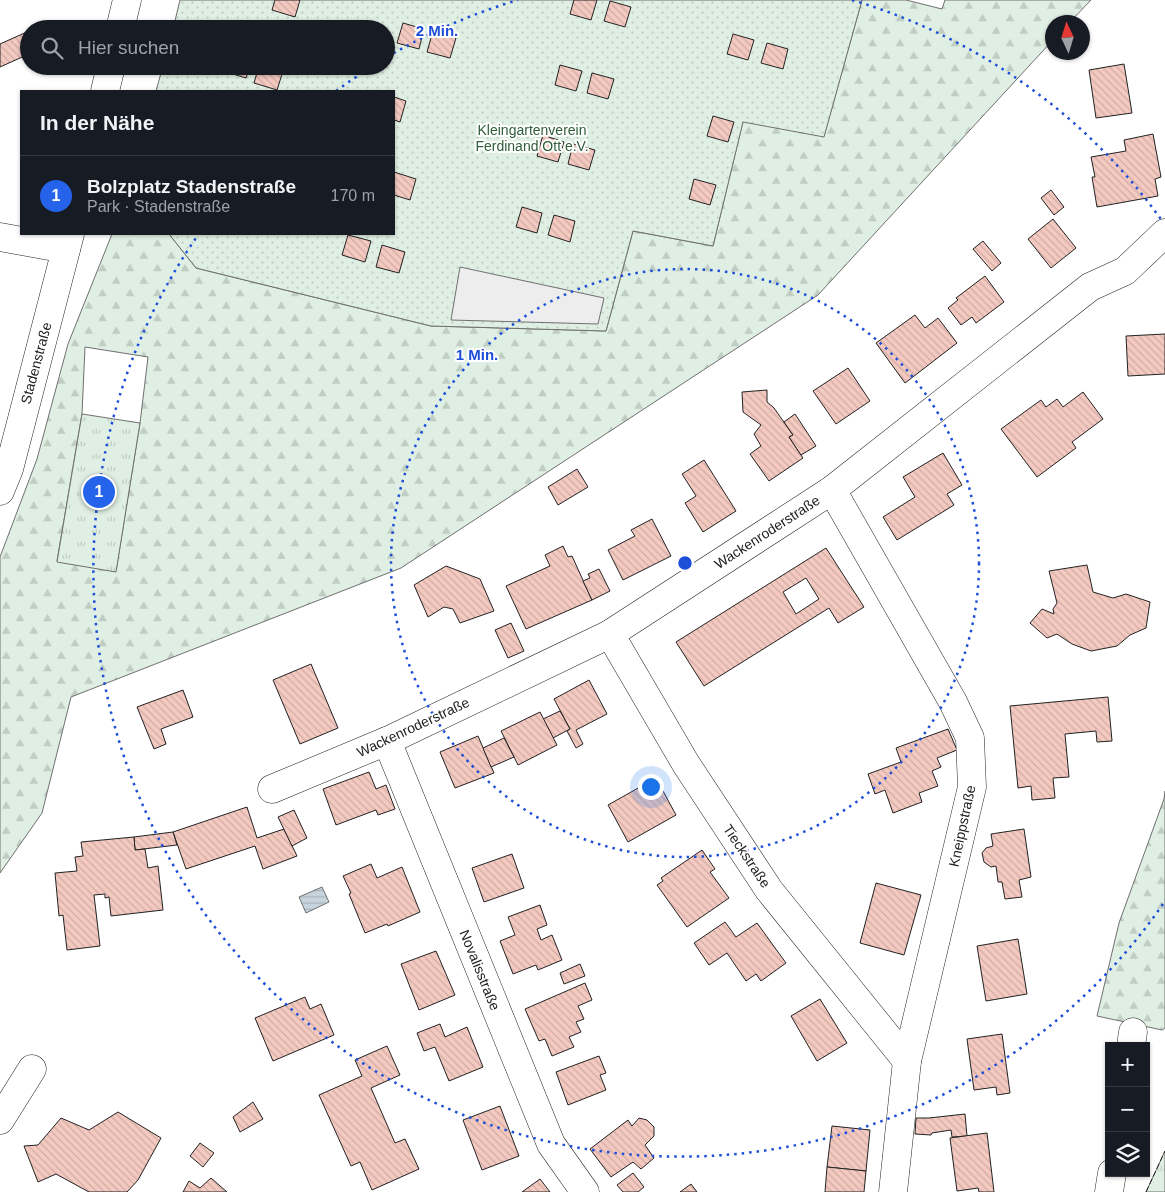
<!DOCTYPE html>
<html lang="de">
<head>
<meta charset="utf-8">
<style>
	:root { --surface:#171b24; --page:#20242c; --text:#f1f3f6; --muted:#9ea1a6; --line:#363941; --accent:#2563eb }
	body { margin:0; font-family:Helvetica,sans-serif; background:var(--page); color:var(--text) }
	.controls { position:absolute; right:15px; bottom:15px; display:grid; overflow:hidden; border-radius:0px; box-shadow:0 1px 4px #0004 }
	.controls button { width:45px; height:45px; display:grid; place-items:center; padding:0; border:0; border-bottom:1px solid var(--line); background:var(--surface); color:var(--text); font:25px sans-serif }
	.compass { position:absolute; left:1045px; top:15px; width:45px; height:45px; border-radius:50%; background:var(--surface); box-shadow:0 1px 4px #0004; rotate:356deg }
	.you { position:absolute; left:650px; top:786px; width:18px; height:18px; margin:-12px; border:4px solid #fff; border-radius:50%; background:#1a73e8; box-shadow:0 0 0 8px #1a73e833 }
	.badge { display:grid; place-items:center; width:32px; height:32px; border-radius:50%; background:var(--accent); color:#fff; font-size:16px; font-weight:700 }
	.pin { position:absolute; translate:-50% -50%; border:2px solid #fff; box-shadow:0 1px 5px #0006 }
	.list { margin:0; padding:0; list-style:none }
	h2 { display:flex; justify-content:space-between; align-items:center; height:65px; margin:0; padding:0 20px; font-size:21px }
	h2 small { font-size:16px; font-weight:400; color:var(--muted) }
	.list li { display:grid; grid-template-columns:32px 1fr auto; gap:15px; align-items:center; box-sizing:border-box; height:80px; padding:0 20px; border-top:1px solid var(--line) }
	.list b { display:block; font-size:19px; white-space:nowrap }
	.list p { margin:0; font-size:16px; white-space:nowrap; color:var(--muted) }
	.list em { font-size:16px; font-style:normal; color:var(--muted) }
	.icon { flex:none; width:28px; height:28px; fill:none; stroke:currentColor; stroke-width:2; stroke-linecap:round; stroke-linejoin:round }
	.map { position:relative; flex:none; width:1165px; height:1192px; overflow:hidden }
	.search { position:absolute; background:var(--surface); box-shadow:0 1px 4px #0004; left:20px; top:20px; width:375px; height:55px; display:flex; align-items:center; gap:12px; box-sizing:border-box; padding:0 18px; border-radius:28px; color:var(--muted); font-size:19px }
	.panel { position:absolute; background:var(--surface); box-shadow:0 1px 4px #0004; left:20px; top:90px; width:375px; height:145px; border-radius:0px }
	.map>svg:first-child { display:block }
	.forest { fill:url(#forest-firs); stroke:#6f6f6f; fill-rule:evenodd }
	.park { fill:url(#park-tufts); stroke:#6f6f6f }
	.garden { fill:url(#garden-dots); stroke:#6f6f6f }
	.parking { fill:#ededed; stroke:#6f6f6f }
	.water { fill:url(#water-rules); stroke:#6f6f6f }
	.building { fill:url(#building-back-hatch); stroke:#222; fill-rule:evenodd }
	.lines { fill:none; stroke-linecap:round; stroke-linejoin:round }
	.minor-casing { stroke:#222; stroke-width:29 }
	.minor { stroke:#fff; stroke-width:28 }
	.fence { stroke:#222; stroke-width:1; stroke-dasharray:6 2.5; stroke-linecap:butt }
	.ring { fill:none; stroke:#1d4ed8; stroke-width:2.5; stroke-dasharray:2.5 5 }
	.labels { text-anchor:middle; stroke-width:4; stroke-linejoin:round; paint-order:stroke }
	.park-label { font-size:14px; fill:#2f5e38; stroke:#fff }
	.street-label { font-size:14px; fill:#222; stroke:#fff }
	.centre { fill:#1d4ed8; stroke:#fff; stroke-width:2.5 }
	.ring-label { font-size:15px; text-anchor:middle; font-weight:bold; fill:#1d4ed8; stroke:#fff; stroke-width:4; stroke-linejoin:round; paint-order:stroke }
</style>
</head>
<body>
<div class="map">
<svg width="1165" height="1192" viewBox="0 0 1165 1192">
	<defs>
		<pattern id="forest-firs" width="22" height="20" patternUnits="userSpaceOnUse" patternTransform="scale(1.25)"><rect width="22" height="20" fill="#e0efe3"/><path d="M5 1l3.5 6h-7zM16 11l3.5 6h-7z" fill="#c0cdc2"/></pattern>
		<pattern id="park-tufts" width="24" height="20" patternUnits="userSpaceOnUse" patternTransform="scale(1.25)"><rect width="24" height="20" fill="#e0efe3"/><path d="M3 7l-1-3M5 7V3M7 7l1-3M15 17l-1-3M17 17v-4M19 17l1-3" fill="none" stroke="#c0cdc2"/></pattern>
		<pattern id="garden-dots" width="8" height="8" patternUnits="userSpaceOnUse" patternTransform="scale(1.25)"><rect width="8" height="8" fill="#e0efe3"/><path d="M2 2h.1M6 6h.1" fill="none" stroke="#c0cdc2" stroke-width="1.8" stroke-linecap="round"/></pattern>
		<pattern id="water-rules" width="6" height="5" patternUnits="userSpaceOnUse" patternTransform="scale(1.25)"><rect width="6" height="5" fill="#c7d3dd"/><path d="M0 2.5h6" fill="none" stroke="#abb5bd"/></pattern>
		<pattern id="building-back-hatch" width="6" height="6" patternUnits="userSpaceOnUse" patternTransform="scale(1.25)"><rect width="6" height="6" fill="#f3c9c0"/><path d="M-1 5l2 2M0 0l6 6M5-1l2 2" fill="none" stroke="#d0aca5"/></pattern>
	</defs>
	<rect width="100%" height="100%" fill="#fff"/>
	<g class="forest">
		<path d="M 862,0 L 906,0 L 942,9 L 945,0 L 1091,0 L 1070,22 L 1052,22 L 1052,41 L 818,295 L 401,568 L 71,697 L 42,813 L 0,873 L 0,557 L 37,459 L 68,344 L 112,234 L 169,234 L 196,268 L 431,326 L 606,331 L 633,231 L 713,246 L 743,121 L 824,136 ZM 85,347 L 148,357 L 140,423 L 116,571 L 57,561 L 82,414 Z"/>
		<path d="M 1165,791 L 1165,1028 L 1162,1030 L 1097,1016 L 1119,923 L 1164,799 Z"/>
	</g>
	<g class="park">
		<path d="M 82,414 L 140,423 L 116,572 L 57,562 Z"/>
		<path d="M 1165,1151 L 1165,1192 L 1146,1192 Z"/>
	</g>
	<path class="garden" d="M 180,0 L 862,0 L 824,137 L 743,122 L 713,246 L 633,231 L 606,331 L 431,326 L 196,268 L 169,234 L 394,234 L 394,91 L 156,91 L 163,66 L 386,66 L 386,29 L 173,29 Z"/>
	<path class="parking" d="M 460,267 L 604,298 L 598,324 L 451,320 Z"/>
	<path class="water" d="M 322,887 L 329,902 L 306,913 L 299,897 Z"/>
	<g class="building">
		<path d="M 275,0 L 300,0 L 295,17 L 272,10 Z"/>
		<path d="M 574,0 L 597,0 L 591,20 L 570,14 Z"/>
		<path d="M 610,1 L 631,7 L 625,27 L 604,21 Z"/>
		<path d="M 403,23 L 424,29 L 419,49 L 397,43 Z"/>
		<path d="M 29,31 L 29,54 L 0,67 L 0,44 Z"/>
		<path d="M 433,31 L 456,38 L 450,58 L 427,52 Z"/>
		<path d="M 733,34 L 754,40 L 748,60 L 727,54 Z"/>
		<path d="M 767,43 L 788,49 L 783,69 L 761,63 Z"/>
		<path d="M 1124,64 L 1132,113 L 1096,118 L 1089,70 Z"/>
		<path d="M 560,65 L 582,71 L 576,91 L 555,85 Z"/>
		<path d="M 224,66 L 250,66 L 246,78 L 223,71 Z"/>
		<path d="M 259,66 L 284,68 L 277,90 L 254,83 Z"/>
		<path d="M 592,73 L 614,79 L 608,99 L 587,93 Z"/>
		<path d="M 394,97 L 406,101 L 400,122 L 394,120 Z"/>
		<path d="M 713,116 L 734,122 L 728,142 L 707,136 Z"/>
		<path d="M 1153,134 L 1161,177 L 1155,179 L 1158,196 L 1097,207 L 1092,177 L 1095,177 L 1091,157 L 1126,151 L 1124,140 Z"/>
		<path d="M 543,135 L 564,142 L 558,162 L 537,156 Z"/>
		<path d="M 573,144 L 595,150 L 589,170 L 568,164 Z"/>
		<path d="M 394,172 L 416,179 L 410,200 L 394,195 Z"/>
		<path d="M 694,179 L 716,185 L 710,205 L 689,199 Z"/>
		<path d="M 1051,190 L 1064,207 L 1054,215 L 1041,198 Z"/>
		<path d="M 522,207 L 542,213 L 537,233 L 516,227 Z"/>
		<path d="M 554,215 L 575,221 L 570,242 L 548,235 Z"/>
		<path d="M 1053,219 L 1076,248 L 1051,268 L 1028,239 Z"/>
		<path d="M 348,235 L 371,241 L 365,262 L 342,255 Z"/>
		<path d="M 983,241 L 1001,263 L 992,271 L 973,249 Z"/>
		<path d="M 382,245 L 405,252 L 399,273 L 376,267 Z"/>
		<path d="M 985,276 L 1004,302 L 976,323 L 972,317 L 961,325 L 948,308 L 958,300 L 956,298 Z"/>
		<path d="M 915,315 L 925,328 L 938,318 L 957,343 L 905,383 L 876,343 Z"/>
		<path d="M 1165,334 L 1165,374 L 1128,376 L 1126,336 Z"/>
		<path d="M 848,368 L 870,401 L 836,424 L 813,391 Z"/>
		<path d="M 767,390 L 767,402 L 774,408 L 793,435 L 789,437 L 803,458 L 769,481 L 750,454 L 761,446 L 754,434 L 761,425 L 743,412 L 742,392 Z"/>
		<path d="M 1083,392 L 1103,419 L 1072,442 L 1076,448 L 1037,477 L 1001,429 L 1041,400 L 1046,407 L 1057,399 L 1063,407 Z"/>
		<path d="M 795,414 L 816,446 L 801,455 L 789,437 L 793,435 L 784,422 Z"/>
		<path d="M 943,453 L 962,485 L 947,494 L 954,505 L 897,540 L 883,517 L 915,497 L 903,477 Z"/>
		<path d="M 704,460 L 736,511 L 703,532 L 685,503 L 696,496 L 682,474 Z"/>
		<path d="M 577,469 L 588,487 L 558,505 L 548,487 Z"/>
		<path d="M 652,519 L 671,556 L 623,580 L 608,550 L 635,536 L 631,530 Z"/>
		<path d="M 563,546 L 568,557 L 572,556 L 592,600 L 526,629 L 506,586 L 550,566 L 545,555 Z"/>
		<path d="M 826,548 L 864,607 L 838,623 L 829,608 L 704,686 L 676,642 ZM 806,578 L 819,599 L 796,614 L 783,592 Z"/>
		<path d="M 1087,565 L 1093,592 L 1113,598 L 1126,594 L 1150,602 L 1146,628 L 1130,635 L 1117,646 L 1091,651 L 1072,644 L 1057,634 L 1047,638 L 1030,623 L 1042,609 L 1054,614 L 1053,609 L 1057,603 L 1049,571 Z"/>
		<path d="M 446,566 L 480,579 L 494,611 L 460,623 L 453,609 L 444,607 L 428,617 L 414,585 Z"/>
		<path d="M 599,569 L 610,591 L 592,600 L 583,581 L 590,578 L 588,574 Z"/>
		<path d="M 511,623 L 524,651 L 508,658 L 495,630 Z"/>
		<path d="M 311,664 L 338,728 L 300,744 L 273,680 Z"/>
		<path d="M 589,680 L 607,714 L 576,730 L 583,744 L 576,748 L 567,731 L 570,729 L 554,699 Z"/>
		<path d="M 183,690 L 193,717 L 161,729 L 166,744 L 154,749 L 137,707 Z"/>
		<path d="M 1108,697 L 1112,741 L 1097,742 L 1096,731 L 1065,734 L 1069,777 L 1053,778 L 1055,798 L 1032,800 L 1031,786 L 1018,788 L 1010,706 Z"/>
		<path d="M 560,711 L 570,729 L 553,738 L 543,719 Z"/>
		<path d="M 540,712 L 557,745 L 518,765 L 501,731 Z"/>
		<path d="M 948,729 L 957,750 L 937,758 L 941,767 L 932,771 L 938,786 L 919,793 L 922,802 L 893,813 L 885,790 L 875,794 L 868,774 L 901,762 L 896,748 Z"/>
		<path d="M 478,736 L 494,773 L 455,788 L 440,752 Z"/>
		<path d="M 504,738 L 514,757 L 491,767 L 483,748 Z"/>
		<path d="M 369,772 L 376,789 L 386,785 L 395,809 L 378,815 L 376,810 L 336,825 L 323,789 Z"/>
		<path d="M 656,778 L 676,815 L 628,842 L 608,805 Z"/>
		<path d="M 247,807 L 257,838 L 284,829 L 297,856 L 263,869 L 255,846 L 186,869 L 173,832 Z"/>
		<path d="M 294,810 L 307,838 L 292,846 L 278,817 Z"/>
		<path d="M 1024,829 L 1031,877 L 1019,880 L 1022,897 L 1005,899 L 1002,882 L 998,882 L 996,866 L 991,867 L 984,862 L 982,853 L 986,848 L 993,846 L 991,834 Z"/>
		<path d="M 173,832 L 177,845 L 135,850 L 134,837 Z"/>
		<path d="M 134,837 L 135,850 L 145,849 L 148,868 L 158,866 L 163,910 L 111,916 L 109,897 L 105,898 L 105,894 L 94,895 L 100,946 L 67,950 L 63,915 L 59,916 L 55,873 L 77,871 L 75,857 L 83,856 L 81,842 Z"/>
		<path d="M 702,850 L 715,869 L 710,872 L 729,898 L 687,927 L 657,885 L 663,881 L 661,878 Z"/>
		<path d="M 512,854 L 524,888 L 484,902 L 472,868 Z"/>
		<path d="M 371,864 L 377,878 L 402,867 L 420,912 L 388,926 L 387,924 L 365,933 L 349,894 L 351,893 L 343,876 Z"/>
		<path d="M 876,883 L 921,895 L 904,955 L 860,943 Z"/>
		<path d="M 540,905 L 547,925 L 537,929 L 541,940 L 552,935 L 562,960 L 538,970 L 536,965 L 513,974 L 500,941 L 515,935 L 508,917 Z"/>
		<path d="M 725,922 L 736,937 L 757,923 L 786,963 L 761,981 L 756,974 L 746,981 L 727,953 L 709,965 L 694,943 Z"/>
		<path d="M 1018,939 L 1027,994 L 986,1001 L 977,946 Z"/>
		<path d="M 436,951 L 455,995 L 419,1010 L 401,964 Z"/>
		<path d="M 580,964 L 585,976 L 564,984 L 560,973 Z"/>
		<path d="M 585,983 L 592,1000 L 578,1006 L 584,1019 L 576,1022 L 581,1032 L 569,1037 L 574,1047 L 552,1056 L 545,1039 L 539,1041 L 525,1009 Z"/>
		<path d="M 305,997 L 310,1009 L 321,1004 L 334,1035 L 273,1061 L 255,1018 Z"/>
		<path d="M 820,999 L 847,1043 L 817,1061 L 791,1016 Z"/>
		<path d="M 440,1024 L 445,1037 L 467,1027 L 483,1067 L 449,1081 L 435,1047 L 424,1051 L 417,1033 Z"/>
		<path d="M 1002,1034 L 1010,1093 L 997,1095 L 996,1087 L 974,1090 L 967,1039 Z"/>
		<path d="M 387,1046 L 400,1075 L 371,1088 L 395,1143 L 405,1139 L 419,1169 L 372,1190 L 360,1162 L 351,1166 L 319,1095 L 362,1076 L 355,1060 Z"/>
		<path d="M 599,1056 L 606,1073 L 600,1075 L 606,1090 L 568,1105 L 556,1072 Z"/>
		<path d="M 253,1102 L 263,1119 L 240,1132 L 233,1117 Z"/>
		<path d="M 500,1106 L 519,1156 L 482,1170 L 463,1120 Z"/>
		<path d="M 118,1112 L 161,1138 L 138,1180 L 127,1192 L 89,1192 L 56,1174 L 38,1182 L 24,1146 L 38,1145 L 61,1118 L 89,1130 Z"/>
		<path d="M 965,1114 L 967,1136 L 952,1137 L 951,1130 L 932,1133 L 931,1135 L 915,1134 L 916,1118 L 929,1118 Z"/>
		<path d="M 639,1118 L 647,1120 L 654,1127 L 654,1136 L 645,1145 L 654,1158 L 641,1169 L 633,1162 L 611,1177 L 590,1149 L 628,1120 L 632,1126 Z"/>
		<path d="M 832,1126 L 870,1130 L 866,1171 L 827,1167 Z"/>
		<path d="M 987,1133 L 994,1192 L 979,1192 L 978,1188 L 957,1191 L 950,1138 Z"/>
		<path d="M 200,1143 L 214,1153 L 203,1167 L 190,1156 Z"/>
		<path d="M 827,1167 L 866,1171 L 864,1192 L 825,1192 Z"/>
		<path d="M 633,1173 L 644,1187 L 638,1192 L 623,1192 L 617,1185 Z"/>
		<path d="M 211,1178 L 227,1192 L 183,1192 L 189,1181 L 200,1188 Z"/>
		<path d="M 540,1179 L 550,1192 L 522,1192 Z"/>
		<path d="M 691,1184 L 697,1192 L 680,1192 Z"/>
	</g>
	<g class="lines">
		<defs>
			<g id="minor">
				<path d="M 120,29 L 127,0"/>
				<path d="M 105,91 L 111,66"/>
				<path d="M 0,237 L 66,249"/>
				<path d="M 832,490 L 953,702 L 970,738 L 972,787 L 907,1061 L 893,1192"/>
				<path d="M 0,491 L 9,469 L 70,234"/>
				<path d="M 610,634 L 686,764 L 769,890 L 907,1061"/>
				<path d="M 387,741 L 551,1144 L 585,1192"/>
				<path d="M 272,789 L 387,741 L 610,634 L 832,490 L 1090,287 L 1125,271 L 1165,233"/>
				<path d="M 1131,1046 L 1133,1032"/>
				<path d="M 0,1120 L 32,1069"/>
				<path d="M 1109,1192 L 1112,1173"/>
			</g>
		</defs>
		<use href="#minor" class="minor-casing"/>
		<use href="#minor" class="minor"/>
		<path class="fence" d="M 1146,1192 L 1165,1151"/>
	</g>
	<g class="ring">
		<circle cx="685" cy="563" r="294"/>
		<path d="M1163 904A587 587 0 0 1 198 235M336 91A587 587 0 0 1 370 68M387 57A587 587 0 0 1 518 0M852 0A587 587 0 0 1 1163 222"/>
	</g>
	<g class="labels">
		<g class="park-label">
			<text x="532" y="135">Kleingartenverein<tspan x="532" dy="16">Ferdinand Ott e.V.</tspan></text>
		</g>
		<g class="street-label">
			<text transform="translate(36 363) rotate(-75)" y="5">Stadenstraße</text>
			<text transform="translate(767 532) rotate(-33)" y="5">Wackenroderstraße</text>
			<text transform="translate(413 727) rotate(-25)" y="5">Wackenroderstraße</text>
			<text transform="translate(962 826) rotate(-78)" y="5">Kneippstraße</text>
			<text transform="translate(747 856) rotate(56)" y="5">Tieckstraße</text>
			<text transform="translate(480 970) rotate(68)" y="5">Novalisstraße</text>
		</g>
	</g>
	<circle cx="685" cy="563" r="8" class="centre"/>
	<g class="ring-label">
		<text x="437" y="36">2 Min.</text>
		<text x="477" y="360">1 Min.</text>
	</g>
</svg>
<div class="controls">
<button>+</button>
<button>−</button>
<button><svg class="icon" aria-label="layers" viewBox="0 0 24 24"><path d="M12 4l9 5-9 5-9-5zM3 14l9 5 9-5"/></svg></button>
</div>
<svg class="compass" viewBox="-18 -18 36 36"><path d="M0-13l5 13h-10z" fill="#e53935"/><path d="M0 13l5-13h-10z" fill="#9ea1a6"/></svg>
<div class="you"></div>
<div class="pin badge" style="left:99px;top:492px">1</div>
<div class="search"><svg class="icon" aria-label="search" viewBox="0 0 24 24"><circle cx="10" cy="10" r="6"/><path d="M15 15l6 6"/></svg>Hier suchen</div>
<section class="panel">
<h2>In der Nähe<small></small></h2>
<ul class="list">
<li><span class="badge">1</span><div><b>Bolzplatz Stadenstraße</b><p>Park · Stadenstraße</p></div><em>170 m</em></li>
</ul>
</section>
</div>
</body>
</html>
